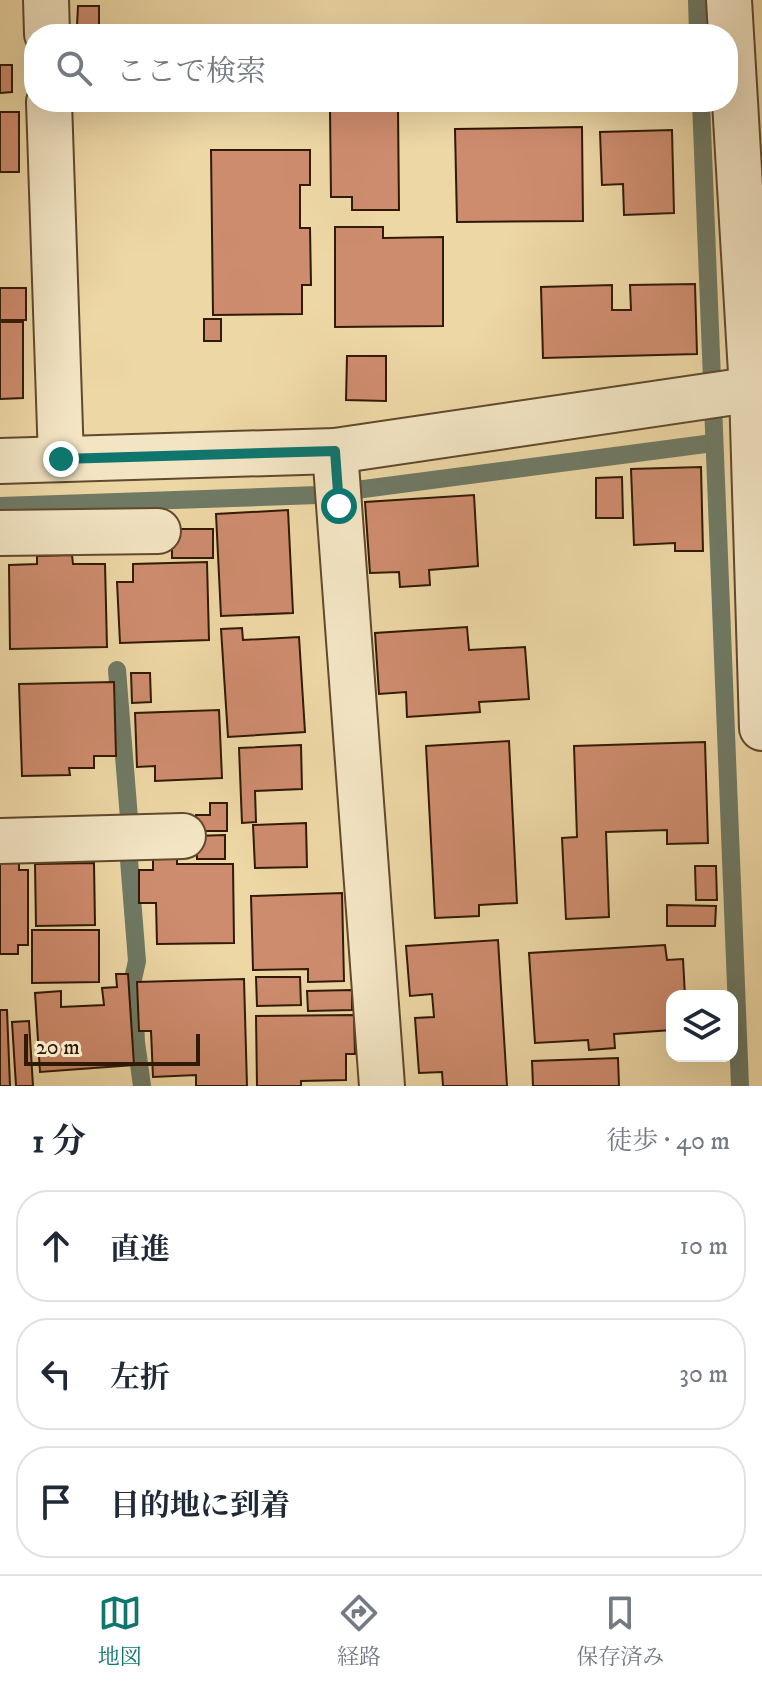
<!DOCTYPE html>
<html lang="ja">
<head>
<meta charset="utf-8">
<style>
	:root { --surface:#fff; --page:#f6f6f7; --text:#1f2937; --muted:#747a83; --line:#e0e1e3; --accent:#0f766e }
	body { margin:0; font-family:"IM FELL DW Pica","Noto Serif JP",serif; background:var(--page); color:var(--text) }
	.controls { position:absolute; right:24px; bottom:24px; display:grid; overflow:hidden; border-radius:16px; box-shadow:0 8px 32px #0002 }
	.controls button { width:72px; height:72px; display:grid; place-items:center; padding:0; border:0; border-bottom:2px solid var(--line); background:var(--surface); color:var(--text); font:40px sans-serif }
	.scale { position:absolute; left:24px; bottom:20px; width:176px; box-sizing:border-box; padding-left:8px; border:4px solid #311a04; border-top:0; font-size:22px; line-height:28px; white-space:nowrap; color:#311a04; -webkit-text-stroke:6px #f3e5c4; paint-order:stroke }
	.stop { position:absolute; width:24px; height:24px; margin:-18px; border:6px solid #0f766e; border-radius:50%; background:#fff }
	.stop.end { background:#0f766e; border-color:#fff; box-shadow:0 2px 8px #0008 }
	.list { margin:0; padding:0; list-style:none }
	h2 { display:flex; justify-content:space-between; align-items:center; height:104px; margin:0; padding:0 32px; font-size:34px }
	h2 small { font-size:26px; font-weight:400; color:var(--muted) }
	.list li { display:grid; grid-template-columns:52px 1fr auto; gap:24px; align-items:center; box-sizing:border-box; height:112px; margin:0 16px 16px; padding:0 16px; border:2px solid var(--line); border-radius:32px }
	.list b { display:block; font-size:30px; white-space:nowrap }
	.list em { font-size:26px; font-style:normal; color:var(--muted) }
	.icon { flex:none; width:44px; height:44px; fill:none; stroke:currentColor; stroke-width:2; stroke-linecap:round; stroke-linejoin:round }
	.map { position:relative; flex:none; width:762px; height:1086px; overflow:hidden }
	.search { position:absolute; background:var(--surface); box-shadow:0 8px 32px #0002; left:24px; right:24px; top:24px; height:88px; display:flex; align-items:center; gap:20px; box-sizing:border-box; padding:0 28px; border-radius:32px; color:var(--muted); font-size:30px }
	.sheet { height:488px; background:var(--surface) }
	nav { display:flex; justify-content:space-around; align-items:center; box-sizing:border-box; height:112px; border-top:2px solid var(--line); background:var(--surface); font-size:22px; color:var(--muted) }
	nav a { display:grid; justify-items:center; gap:4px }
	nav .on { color:var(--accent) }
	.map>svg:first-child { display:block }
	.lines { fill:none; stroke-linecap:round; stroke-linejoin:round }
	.stream { stroke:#6f7a65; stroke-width:18 }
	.building { fill:#ce8c6e; stroke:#311a04; stroke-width:2 }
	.minor-casing { stroke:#60492c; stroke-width:48 }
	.minor { stroke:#f3e5c4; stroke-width:44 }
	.route { stroke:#0f766e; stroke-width:10 }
</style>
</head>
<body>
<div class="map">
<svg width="762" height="1086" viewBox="0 0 762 1086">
	<rect width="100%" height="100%" fill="#edd7a5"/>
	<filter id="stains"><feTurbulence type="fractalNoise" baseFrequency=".0025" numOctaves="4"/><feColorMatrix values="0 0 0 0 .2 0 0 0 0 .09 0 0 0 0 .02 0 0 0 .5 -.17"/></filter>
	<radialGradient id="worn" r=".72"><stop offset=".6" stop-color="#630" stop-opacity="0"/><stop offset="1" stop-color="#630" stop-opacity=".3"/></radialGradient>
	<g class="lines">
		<g class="stream">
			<path d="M 697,0 L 698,34"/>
			<path d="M 701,102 L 740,1086"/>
			<path d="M 0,506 L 318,495 L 713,443"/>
			<path d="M 117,670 L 129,818"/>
			<path d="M 129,860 L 137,961 L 133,979 L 136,1042 L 142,1086"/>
		</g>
	</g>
	<g class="building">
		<path d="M 78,6 L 99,6 L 99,27 L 77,26 Z"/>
		<path d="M 0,65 L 12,65 L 12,92 L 0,93 Z"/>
		<path d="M 330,109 L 398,109 L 399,210 L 352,210 L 352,197 L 331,197 Z"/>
		<rect x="0" y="112" width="19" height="60"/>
		<path d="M 582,127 L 583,221 L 457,222 L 455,129 Z"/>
		<path d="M 672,130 L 674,213 L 624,215 L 623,184 L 602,185 L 600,132 Z"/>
		<path d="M 211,150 L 310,150 L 310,185 L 300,185 L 300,228 L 310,228 L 311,285 L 302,285 L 302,314 L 213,315 Z"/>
		<path d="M 335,227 L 383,227 L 383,238 L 443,237 L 443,326 L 335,327 Z"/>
		<path d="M 695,284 L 697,354 L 543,358 L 541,287 L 612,285 L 612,310 L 631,310 L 630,285 Z"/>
		<rect x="0" y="288" width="26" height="32"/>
		<rect x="204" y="319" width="17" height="22"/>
		<path d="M 0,322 L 23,322 L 23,398 L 0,399 Z"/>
		<path d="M 347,356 L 386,356 L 386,401 L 346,400 Z"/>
		<path d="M 701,467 L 703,551 L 675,551 L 675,543 L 634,545 L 631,469 Z"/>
		<path d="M 622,477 L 623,518 L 596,518 L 596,478 Z"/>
		<path d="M 474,495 L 478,566 L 429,570 L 430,585 L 400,587 L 399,572 L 370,573 L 365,502 Z"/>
		<path d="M 288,510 L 293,613 L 221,616 L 216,514 Z"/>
		<rect x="172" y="529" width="41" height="29"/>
		<path d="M 72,555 L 73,564 L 105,564 L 107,647 L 10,649 L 9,565 L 37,564 L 37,556 Z"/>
		<path d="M 207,562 L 209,640 L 120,643 L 117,582 L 133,582 L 133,564 Z"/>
		<path d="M 467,627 L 469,650 L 525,647 L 529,699 L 479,702 L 480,712 L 407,717 L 406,692 L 379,694 L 375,633 Z"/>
		<path d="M 242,628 L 243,640 L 299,637 L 305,732 L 228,737 L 221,629 Z"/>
		<path d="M 131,673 L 150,673 L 151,702 L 132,703 Z"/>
		<path d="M 114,682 L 116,756 L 94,756 L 94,768 L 69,768 L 70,775 L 22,776 L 19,684 Z"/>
		<path d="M 219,710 L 222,778 L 155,781 L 155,766 L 137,767 L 135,713 Z"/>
		<path d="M 509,741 L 517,903 L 479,905 L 479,916 L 435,918 L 426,746 Z"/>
		<path d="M 705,742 L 708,843 L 667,844 L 667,830 L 606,832 L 609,917 L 566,919 L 562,838 L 577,837 L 574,746 Z"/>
		<path d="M 301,745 L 302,789 L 255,791 L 256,822 L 242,823 L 239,748 Z"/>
		<path d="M 210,803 L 227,803 L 227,831 L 196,831 L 196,815 L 210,815 Z"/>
		<path d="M 306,823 L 307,867 L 255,868 L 253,825 Z"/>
		<path d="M 225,835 L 225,859 L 197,859 L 196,836 Z"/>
		<path d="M 153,858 L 177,858 L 177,864 L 233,864 L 234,943 L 157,944 L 156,903 L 139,903 L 139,870 L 153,870 Z"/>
		<path d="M 0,863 L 19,863 L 19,870 L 28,870 L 28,945 L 18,945 L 18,954 L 0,954 Z"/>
		<path d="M 94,863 L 95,925 L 36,926 L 35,864 Z"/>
		<path d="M 695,866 L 716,866 L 717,900 L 696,900 Z"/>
		<path d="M 342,893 L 344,981 L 308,982 L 308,969 L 253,970 L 251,896 Z"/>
		<path d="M 667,905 L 716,906 L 715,926 L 667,926 Z"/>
		<path d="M 32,930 L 99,930 L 99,982 L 32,983 Z"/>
		<path d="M 498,940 L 507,1086 L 443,1086 L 442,1072 L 419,1073 L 415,1018 L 434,1017 L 432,994 L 410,996 L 406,946 Z"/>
		<path d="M 665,945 L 667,960 L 683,959 L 685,996 L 672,996 L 672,1030 L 614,1034 L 615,1048 L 589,1050 L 588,1040 L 535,1043 L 529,953 Z"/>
		<path d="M 116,974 L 128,974 L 134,1065 L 40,1072 L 35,993 L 61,991 L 61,1007 L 104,1005 L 102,988 L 117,987 Z"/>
		<path d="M 256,977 L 300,977 L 301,1005 L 257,1006 Z"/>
		<path d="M 244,979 L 247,1086 L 196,1086 L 196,1075 L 153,1077 L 151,1031 L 139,1031 L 137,982 Z"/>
		<path d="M 352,990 L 352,1010 L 308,1011 L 307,991 Z"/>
		<path d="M 0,1010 L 7,1010 L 10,1086 L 0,1086 Z"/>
		<path d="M 354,1015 L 355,1054 L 346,1054 L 346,1080 L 301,1081 L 301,1086 L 257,1086 L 256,1016 Z"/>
		<path d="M 29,1021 L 33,1086 L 16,1086 L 12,1022 Z"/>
		<path d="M 618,1058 L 619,1086 L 533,1086 L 532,1061 Z"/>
	</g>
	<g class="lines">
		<defs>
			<g id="minor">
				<path d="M 46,0 L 47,34"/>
				<path d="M 729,0 L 752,390 L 762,728"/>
				<path d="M 49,102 L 61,459"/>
				<path d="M 335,451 L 382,1086"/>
				<path d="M 0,461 L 335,451 L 762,388"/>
				<path d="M 0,533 L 158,531"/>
				<path d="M 0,841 L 183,836"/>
			</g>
		</defs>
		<use href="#minor" class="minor-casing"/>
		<use href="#minor" class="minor"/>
	</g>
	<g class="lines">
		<path class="route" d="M 61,459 L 335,451 L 339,506"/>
	</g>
	<rect width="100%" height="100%" filter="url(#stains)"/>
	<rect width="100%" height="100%" fill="url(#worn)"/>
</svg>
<div class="controls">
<button><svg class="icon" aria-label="layers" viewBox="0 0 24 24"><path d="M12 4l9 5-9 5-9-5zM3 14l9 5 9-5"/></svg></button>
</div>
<div class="scale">20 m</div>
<div class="stop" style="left:339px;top:506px"></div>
<div class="stop end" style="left:61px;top:459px"></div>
<div class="search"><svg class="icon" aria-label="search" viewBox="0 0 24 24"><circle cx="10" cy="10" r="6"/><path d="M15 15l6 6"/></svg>ここで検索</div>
</div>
<section class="sheet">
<h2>1 分<small>徒歩 · 40 m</small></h2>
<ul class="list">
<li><svg class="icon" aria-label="ahead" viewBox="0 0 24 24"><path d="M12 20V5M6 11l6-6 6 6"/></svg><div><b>直進</b></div><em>10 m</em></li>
<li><svg class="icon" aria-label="left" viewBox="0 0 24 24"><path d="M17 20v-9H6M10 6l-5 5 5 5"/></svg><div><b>左折</b></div><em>30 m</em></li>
<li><svg class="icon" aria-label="arrive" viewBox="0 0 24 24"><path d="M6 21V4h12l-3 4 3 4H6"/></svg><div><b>目的地に到着</b></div></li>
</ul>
</section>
<nav>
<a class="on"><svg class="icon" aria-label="map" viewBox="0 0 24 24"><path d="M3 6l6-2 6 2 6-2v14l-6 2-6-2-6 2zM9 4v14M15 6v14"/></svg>地図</a>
<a><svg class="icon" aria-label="directions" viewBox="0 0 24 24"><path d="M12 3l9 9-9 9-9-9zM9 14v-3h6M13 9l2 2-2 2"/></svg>経路</a>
<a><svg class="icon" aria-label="saved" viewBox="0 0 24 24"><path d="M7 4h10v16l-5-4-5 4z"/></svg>保存済み</a>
</nav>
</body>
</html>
